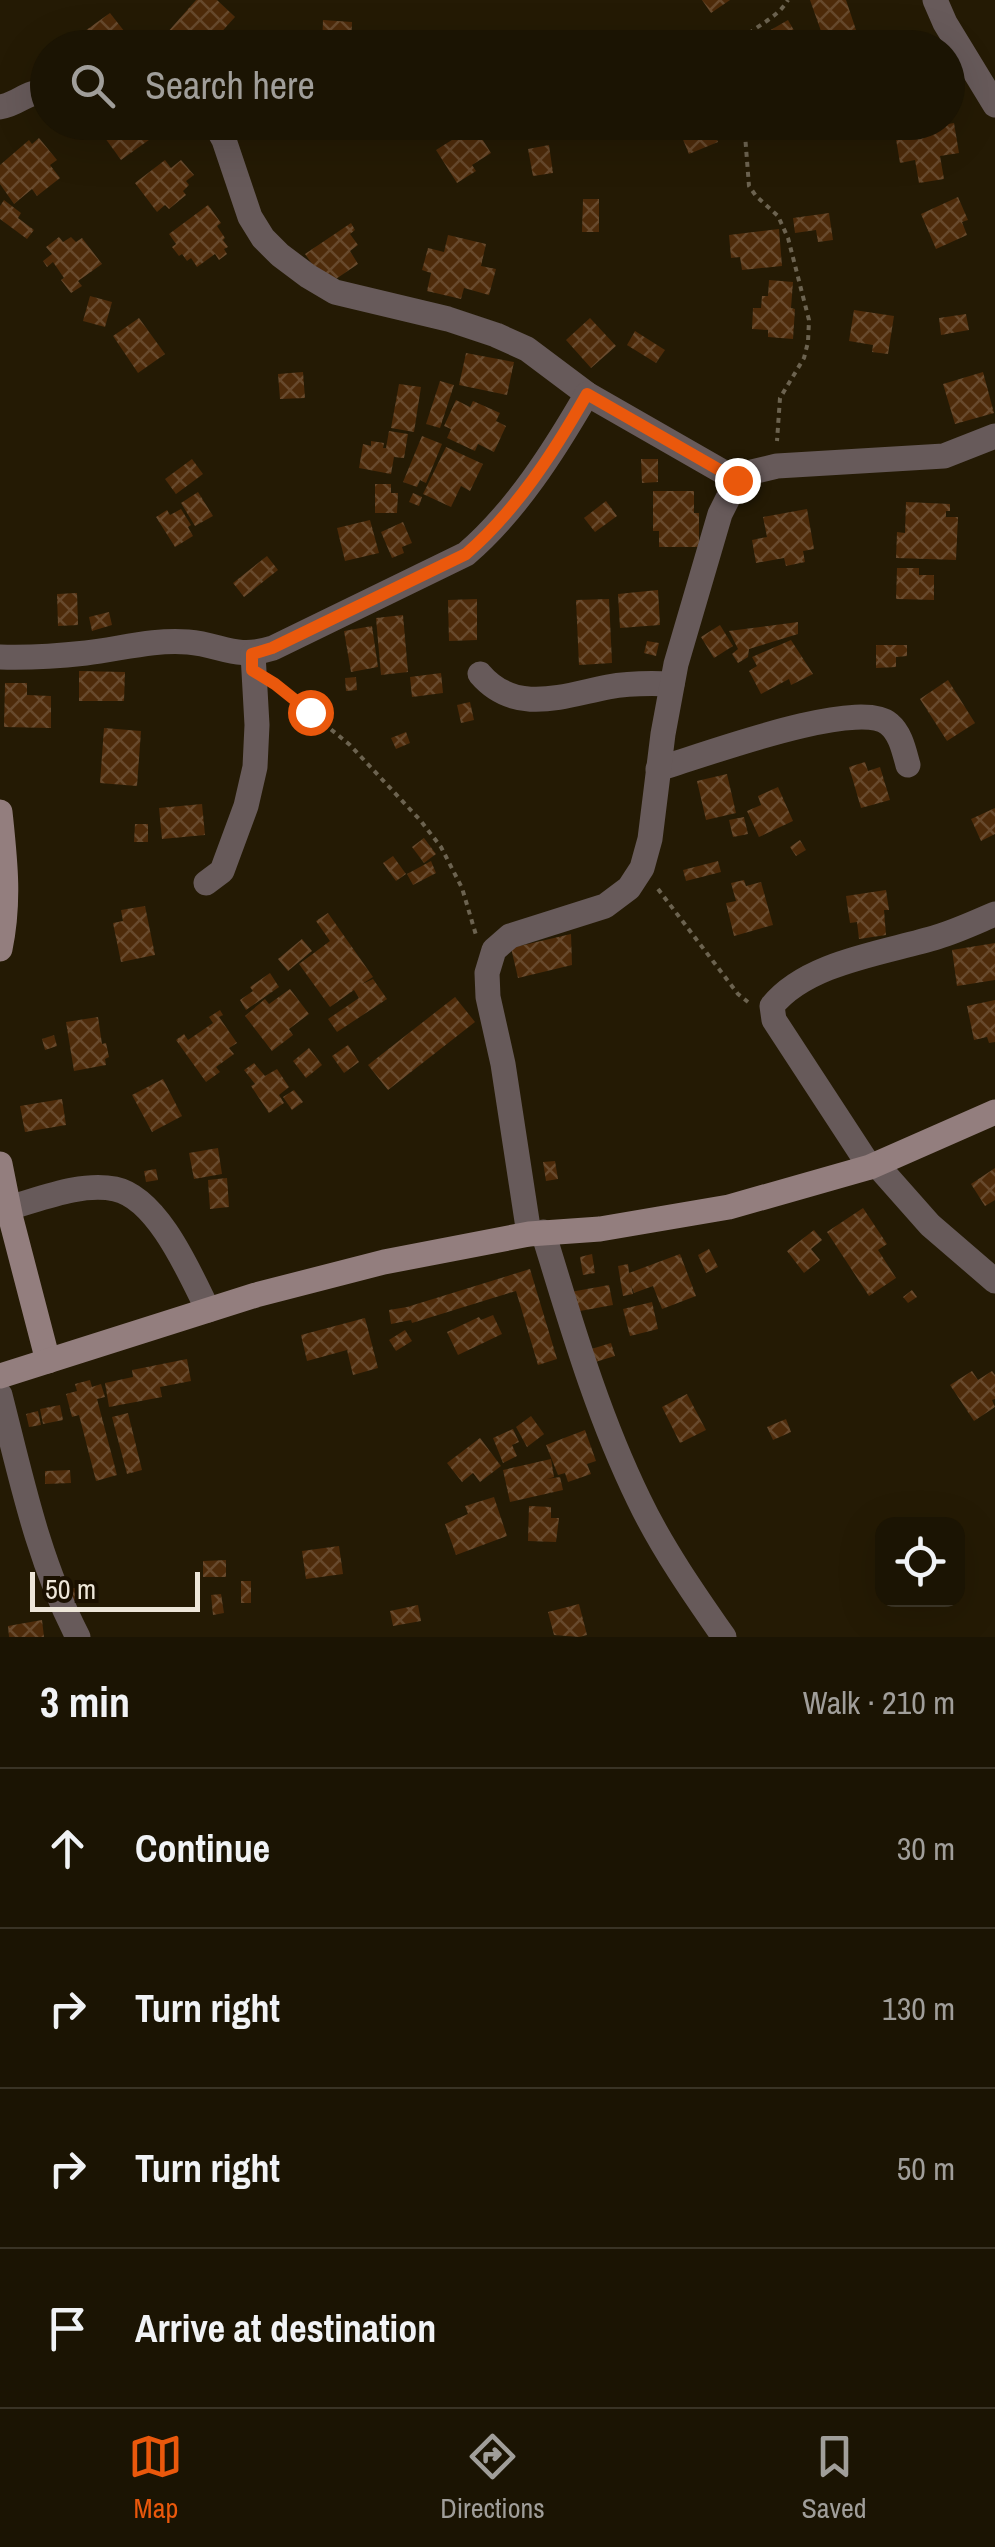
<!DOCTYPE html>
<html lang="en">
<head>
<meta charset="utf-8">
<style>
	:root { --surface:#1b1403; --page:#241d0d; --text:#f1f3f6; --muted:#a09e9a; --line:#393325; --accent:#ea580c }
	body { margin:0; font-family:"Archivo Narrow",sans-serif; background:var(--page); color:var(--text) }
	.controls { position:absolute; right:30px; bottom:30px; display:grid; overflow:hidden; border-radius:20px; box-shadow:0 10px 40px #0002 }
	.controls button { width:90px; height:90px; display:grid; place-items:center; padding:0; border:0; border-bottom:2px solid var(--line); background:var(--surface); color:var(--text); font:50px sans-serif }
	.scale { position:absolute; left:30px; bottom:25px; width:170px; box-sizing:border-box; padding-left:10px; border:5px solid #ede6d9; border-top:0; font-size:28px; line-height:35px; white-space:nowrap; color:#ede6d9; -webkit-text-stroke:8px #1a1000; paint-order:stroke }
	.stop { position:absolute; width:30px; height:30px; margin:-22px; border:8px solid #ea580c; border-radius:50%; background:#fff }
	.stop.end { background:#ea580c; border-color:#fff; box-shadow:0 2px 10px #0008 }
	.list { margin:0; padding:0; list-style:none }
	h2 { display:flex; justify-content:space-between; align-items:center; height:130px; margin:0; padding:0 40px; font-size:42px }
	h2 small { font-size:32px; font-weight:400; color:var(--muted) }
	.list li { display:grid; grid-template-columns:65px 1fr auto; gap:30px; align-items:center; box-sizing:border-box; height:160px; padding:0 40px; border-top:2px solid var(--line) }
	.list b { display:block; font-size:38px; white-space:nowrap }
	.list em { font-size:32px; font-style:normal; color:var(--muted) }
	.icon { flex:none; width:55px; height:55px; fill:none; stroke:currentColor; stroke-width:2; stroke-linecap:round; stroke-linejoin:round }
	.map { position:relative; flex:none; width:995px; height:1637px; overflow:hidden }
	.search { position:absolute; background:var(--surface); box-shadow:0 10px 40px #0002; left:30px; right:30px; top:30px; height:110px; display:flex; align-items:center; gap:25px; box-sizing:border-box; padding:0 35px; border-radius:55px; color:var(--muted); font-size:38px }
	.sheet { height:770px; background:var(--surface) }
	nav { display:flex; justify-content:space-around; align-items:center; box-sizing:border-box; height:140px; border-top:2px solid var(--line); background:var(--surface); font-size:28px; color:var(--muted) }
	nav a { display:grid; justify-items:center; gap:5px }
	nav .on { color:var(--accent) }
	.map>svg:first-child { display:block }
	.building { fill:url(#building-cross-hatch) }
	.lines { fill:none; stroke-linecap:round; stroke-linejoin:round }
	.path { stroke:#6c6350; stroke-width:4; stroke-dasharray:5 5; stroke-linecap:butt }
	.street { stroke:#675a5a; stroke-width:25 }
	.secondary { stroke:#937e7e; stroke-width:25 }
	.route { stroke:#ea580c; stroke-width:12 }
</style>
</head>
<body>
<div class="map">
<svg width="995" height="1637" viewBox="0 0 995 1637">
	<defs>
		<pattern id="building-cross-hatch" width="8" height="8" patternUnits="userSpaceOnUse" patternTransform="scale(2.5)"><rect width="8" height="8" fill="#4e2b0a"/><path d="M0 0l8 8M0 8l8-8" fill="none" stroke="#684a2d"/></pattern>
	</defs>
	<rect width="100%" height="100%" fill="#241a04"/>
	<g class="building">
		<path d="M 196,0 L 217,0 L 235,17 L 207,48 L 200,48 L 188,37 L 180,45 L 167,33 Z"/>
		<path d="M 702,0 L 730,0 L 711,13 Z"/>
		<path d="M 810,0 L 846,0 L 862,48 L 827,48 Z"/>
		<path d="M 110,13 L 128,36 L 113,48 L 86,48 L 78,36 Z"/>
		<path d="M 323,20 L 352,22 L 351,46 L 322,46 Z"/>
		<path d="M 788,20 L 804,48 L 754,48 L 750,42 Z"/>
		<path d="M 112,122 L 154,122 L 160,132 L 121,160 L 100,131 Z"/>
		<path d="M 696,122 L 710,122 L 718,142 L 689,154 L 679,130 Z"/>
		<path d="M 954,123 L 959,153 L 940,156 L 944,179 L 919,183 L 915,160 L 900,163 L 895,133 Z"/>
		<path d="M 474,126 L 491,153 L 472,165 L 476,171 L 457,183 L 436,150 Z"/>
		<path d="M 39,138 L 57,160 L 50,165 L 60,178 L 37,196 L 32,189 L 14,204 L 0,184 L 0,165 L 29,140 L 32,144 Z"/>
		<path d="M 549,145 L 553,173 L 533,176 L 528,149 Z"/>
		<path d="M 165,160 L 171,168 L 181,160 L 194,175 L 186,181 L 189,185 L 183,191 L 186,195 L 169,209 L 165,205 L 157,212 L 135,183 Z"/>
		<path d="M 958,197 L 968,220 L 962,222 L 967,235 L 936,249 L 921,214 Z"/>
		<path d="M 583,199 L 599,199 L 599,232 L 582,232 Z"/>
		<path d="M 4,200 L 21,213 L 18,218 L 34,230 L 27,239 L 0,219 L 0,206 Z"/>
		<path d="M 208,205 L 221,223 L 217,226 L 225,238 L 223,240 L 228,247 L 224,249 L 227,254 L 219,260 L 215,254 L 197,267 L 191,258 L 187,261 L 182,254 L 179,256 L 172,247 L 176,244 L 169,234 Z"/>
		<path d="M 829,213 L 833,240 L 818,242 L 816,230 L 795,233 L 793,218 Z"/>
		<path d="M 351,223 L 355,230 L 350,234 L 358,245 L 350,251 L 358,264 L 327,285 L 305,254 Z"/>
		<path d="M 779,229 L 782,266 L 742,270 L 740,257 L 731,258 L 729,235 Z"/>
		<path d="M 448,235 L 486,244 L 481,266 L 496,269 L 489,295 L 464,288 L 461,299 L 427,291 L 431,273 L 422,270 L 428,248 L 444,252 Z"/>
		<path d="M 59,237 L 63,242 L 71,237 L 76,242 L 82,238 L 102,264 L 78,281 L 82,286 L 71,293 L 61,280 L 64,278 L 53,262 L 47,267 L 43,261 L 52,254 L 46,247 Z"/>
		<path d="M 769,280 L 793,282 L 791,308 L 795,309 L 793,339 L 768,337 L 768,330 L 752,329 L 753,308 L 761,308 L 762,296 L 768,296 Z"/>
		<path d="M 90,296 L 112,302 L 105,327 L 83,321 Z"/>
		<path d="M 854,310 L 894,316 L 888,354 L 872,352 L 873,345 L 849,341 Z"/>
		<path d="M 966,314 L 969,330 L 941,335 L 939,318 Z"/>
		<path d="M 139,318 L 165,354 L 138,373 L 113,336 Z"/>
		<path d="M 590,318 L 616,346 L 591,368 L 566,340 Z"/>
		<path d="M 635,331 L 665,350 L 656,363 L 627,345 Z"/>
		<path d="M 466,353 L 514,362 L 507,395 L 459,385 Z"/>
		<path d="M 303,372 L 305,398 L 280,399 L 278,374 Z"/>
		<path d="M 983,372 L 994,413 L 955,424 L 943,384 Z"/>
		<path d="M 440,381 L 454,385 L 440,428 L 426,424 Z"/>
		<path d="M 399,384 L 421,387 L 414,432 L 391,428 Z"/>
		<path d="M 456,400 L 470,407 L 473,401 L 500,413 L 496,421 L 506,426 L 494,452 L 478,444 L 475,451 L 447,438 L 451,429 L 444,426 Z"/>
		<path d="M 389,431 L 408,434 L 404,458 L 394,457 L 391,474 L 359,468 L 363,444 L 371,446 L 371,441 L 384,443 L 383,448 L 386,448 Z"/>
		<path d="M 422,436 L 442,444 L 426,483 L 420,480 L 417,487 L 403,482 Z"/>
		<path d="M 446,447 L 483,464 L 470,491 L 461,486 L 451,507 L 423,494 Z"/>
		<path d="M 192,459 L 203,474 L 176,494 L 165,479 Z"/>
		<path d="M 641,459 L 658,459 L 658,482 L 642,483 Z"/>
		<path d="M 375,484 L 391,484 L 391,493 L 398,493 L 397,513 L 375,513 Z"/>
		<path d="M 653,491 L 694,491 L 694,513 L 699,513 L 699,547 L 659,547 L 659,531 L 653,531 Z"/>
		<path d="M 198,492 L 213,516 L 195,526 L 181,503 Z"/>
		<path d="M 413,493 L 422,497 L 419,506 L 409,502 Z"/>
		<path d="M 606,501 L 617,516 L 595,532 L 584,518 Z"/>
		<path d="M 906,502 L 950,504 L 950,511 L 946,511 L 946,517 L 958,517 L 956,560 L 896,558 L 897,532 L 905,533 Z"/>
		<path d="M 181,509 L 191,525 L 188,527 L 193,536 L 175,547 L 156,517 L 167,510 L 170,515 Z"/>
		<path d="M 807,509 L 814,549 L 803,551 L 805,562 L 786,566 L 784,558 L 756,563 L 752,540 L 767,537 L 763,517 Z"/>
		<path d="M 370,520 L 379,553 L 345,561 L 337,528 Z"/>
		<path d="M 403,522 L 412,543 L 402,547 L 404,553 L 392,558 L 381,532 Z"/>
		<path d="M 267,556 L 278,570 L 244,597 L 233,583 Z"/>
		<path d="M 897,568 L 919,568 L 919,575 L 934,575 L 934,600 L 896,599 Z"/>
		<path d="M 658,590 L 660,625 L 620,628 L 618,594 Z"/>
		<path d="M 77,593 L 78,625 L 58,626 L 57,594 Z"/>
		<path d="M 477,599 L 477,640 L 449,641 L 448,600 Z"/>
		<path d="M 609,599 L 612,663 L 579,665 L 576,600 Z"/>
		<path d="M 109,612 L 112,625 L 92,631 L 89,617 Z"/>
		<path d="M 403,615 L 408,672 L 381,675 L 376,618 Z"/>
		<path d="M 798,622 L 798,634 L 749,649 L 748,657 L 738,663 L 732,654 L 738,649 L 729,631 Z"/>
		<path d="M 720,625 L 733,646 L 714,658 L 701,637 Z"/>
		<path d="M 372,626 L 378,667 L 351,672 L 344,631 Z"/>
		<path d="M 791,640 L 813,674 L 791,685 L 789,679 L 761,694 L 749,671 L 757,666 L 752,657 Z"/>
		<path d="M 647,641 L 659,643 L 656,656 L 644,653 Z"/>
		<path d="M 876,645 L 907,645 L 907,656 L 896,657 L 896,667 L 876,668 Z"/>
		<path d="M 79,671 L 125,672 L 124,701 L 79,701 Z"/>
		<path d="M 441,673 L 443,693 L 412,697 L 410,677 Z"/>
		<path d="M 356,677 L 357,690 L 346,691 L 345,678 Z"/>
		<path d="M 948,680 L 975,723 L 947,741 L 920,699 Z"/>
		<path d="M 5,683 L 27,683 L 27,695 L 51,696 L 51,728 L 4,727 Z"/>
		<path d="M 470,702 L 474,720 L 461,723 L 457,705 Z"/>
		<path d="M 104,728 L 141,731 L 137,786 L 100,783 Z"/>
		<path d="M 406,732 L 410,743 L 396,749 L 391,738 Z"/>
		<path d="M 865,762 L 868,771 L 880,767 L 890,800 L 861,808 L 849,767 Z"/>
		<path d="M 727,774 L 736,813 L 706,820 L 697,781 Z"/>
		<path d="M 778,787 L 793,821 L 759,837 L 747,811 L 761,805 L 758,796 Z"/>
		<path d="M 202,804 L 205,835 L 162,839 L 159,808 Z"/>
		<path d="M 995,808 L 995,834 L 981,841 L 971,819 Z"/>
		<path d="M 744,817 L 748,834 L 733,837 L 729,820 Z"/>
		<path d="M 135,824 L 148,824 L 148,842 L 134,842 Z"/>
		<path d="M 424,838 L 436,854 L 424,863 L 412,847 Z"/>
		<path d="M 800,840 L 806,850 L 796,856 L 790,847 Z"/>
		<path d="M 393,856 L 406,874 L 396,881 L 383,863 Z"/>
		<path d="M 431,861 L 436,873 L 413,885 L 407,874 Z"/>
		<path d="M 718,861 L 721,872 L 686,881 L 683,870 Z"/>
		<path d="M 744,880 L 746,886 L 761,882 L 773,925 L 734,936 L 726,903 L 736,901 L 731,883 Z"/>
		<path d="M 886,890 L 889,910 L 884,910 L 886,935 L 859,939 L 857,922 L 850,923 L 846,896 Z"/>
		<path d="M 145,906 L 155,955 L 121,962 L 113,923 L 123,921 L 121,910 Z"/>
		<path d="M 328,913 L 373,977 L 362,984 L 373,979 L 387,999 L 337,1032 L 328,1019 L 359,998 L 354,990 L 330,1007 L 299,964 L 330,941 L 316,921 Z"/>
		<path d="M 571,934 L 572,965 L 518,978 L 511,948 Z"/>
		<path d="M 302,939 L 312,951 L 288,971 L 278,959 Z"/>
		<path d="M 995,943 L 995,980 L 957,986 L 952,950 Z"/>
		<path d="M 270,973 L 279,987 L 246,1010 L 240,1000 L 253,991 L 250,987 Z"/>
		<path d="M 290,989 L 309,1014 L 289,1029 L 293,1035 L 272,1051 L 245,1016 L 265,999 L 269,1004 Z"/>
		<path d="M 455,997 L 475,1022 L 388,1090 L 368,1065 Z"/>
		<path d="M 995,1000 L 995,1042 L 989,1043 L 987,1037 L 974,1040 L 967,1006 Z"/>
		<path d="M 220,1010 L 223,1015 L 219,1017 L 237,1043 L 229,1048 L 234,1054 L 216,1067 L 220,1072 L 206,1082 L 176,1040 L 184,1034 L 188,1040 L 213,1023 L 209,1017 Z"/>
		<path d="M 98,1017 L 102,1044 L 106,1043 L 109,1057 L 105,1059 L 106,1065 L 74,1071 L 66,1022 Z"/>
		<path d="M 54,1035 L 57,1046 L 45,1050 L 42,1039 Z"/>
		<path d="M 348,1045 L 359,1062 L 344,1073 L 332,1056 Z"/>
		<path d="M 309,1048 L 322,1065 L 306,1078 L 293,1061 Z"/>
		<path d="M 254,1063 L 265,1076 L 277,1069 L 289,1087 L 279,1095 L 284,1103 L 269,1113 L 251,1086 L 255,1084 L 244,1070 Z"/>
		<path d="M 163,1079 L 182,1116 L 152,1132 L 132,1095 Z"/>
		<path d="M 294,1090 L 303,1102 L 292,1110 L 283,1097 Z"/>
		<path d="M 62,1099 L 66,1125 L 25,1132 L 20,1106 Z"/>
		<path d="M 218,1148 L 222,1174 L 194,1179 L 189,1153 Z"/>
		<path d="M 555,1161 L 558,1179 L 546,1181 L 543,1162 Z"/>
		<path d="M 995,1168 L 995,1200 L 985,1206 L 971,1184 Z"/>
		<path d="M 156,1169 L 158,1180 L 146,1182 L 144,1171 Z"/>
		<path d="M 227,1178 L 229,1207 L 210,1209 L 208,1180 Z"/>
		<path d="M 863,1208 L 887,1244 L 878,1250 L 896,1278 L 869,1296 L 827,1232 Z"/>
		<path d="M 814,1230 L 822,1240 L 811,1249 L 820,1260 L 804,1273 L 787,1251 Z"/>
		<path d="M 709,1249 L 718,1267 L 706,1273 L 698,1255 Z"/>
		<path d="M 592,1254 L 595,1273 L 583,1275 L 580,1257 Z"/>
		<path d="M 680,1254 L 696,1296 L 662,1309 L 653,1286 L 634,1293 L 631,1285 L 633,1294 L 623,1296 L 618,1266 L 628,1264 L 629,1273 Z"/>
		<path d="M 530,1269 L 557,1359 L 538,1365 L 516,1291 L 412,1323 L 411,1320 L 391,1324 L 389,1310 L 407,1307 Z"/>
		<path d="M 609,1285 L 613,1305 L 569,1313 L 565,1293 Z"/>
		<path d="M 912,1290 L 917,1297 L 908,1303 L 903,1297 Z"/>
		<path d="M 652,1302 L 658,1329 L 630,1336 L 623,1309 Z"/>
		<path d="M 493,1315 L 502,1334 L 458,1355 L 447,1332 L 479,1317 L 481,1320 Z"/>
		<path d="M 365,1318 L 378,1368 L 353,1375 L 347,1350 L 307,1361 L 301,1335 Z"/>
		<path d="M 405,1330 L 412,1341 L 396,1351 L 389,1340 Z"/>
		<path d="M 611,1343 L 615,1356 L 592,1363 L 588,1350 Z"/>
		<path d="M 187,1359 L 191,1381 L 160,1387 L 162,1397 L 109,1407 L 105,1383 L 133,1377 L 132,1370 Z"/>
		<path d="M 972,1371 L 978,1380 L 992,1371 L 995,1375 L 995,1399 L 992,1400 L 995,1407 L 974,1421 L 950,1385 Z"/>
		<path d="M 90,1380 L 92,1387 L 101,1384 L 105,1397 L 97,1399 L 117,1475 L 96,1481 L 79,1415 L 72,1417 L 66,1394 L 77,1391 L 75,1384 Z"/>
		<path d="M 687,1394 L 706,1430 L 680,1443 L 662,1407 Z"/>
		<path d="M 60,1405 L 63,1420 L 43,1424 L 40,1409 Z"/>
		<path d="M 38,1411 L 41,1425 L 29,1427 L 26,1414 Z"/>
		<path d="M 128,1413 L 142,1470 L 127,1474 L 112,1417 Z"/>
		<path d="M 531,1416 L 544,1434 L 527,1447 L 516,1427 Z"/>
		<path d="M 786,1419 L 791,1432 L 773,1440 L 767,1427 Z"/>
		<path d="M 513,1429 L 519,1442 L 512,1445 L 517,1456 L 503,1463 L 493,1438 Z"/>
		<path d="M 585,1430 L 596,1461 L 587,1464 L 591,1474 L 568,1482 L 565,1473 L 558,1475 L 546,1445 Z"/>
		<path d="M 480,1438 L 501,1466 L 480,1482 L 473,1473 L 462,1482 L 447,1463 Z"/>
		<path d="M 551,1459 L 554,1477 L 547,1479 L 560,1477 L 563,1490 L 510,1502 L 503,1470 Z"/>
		<path d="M 70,1470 L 71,1483 L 45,1484 L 45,1471 Z"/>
		<path d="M 494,1497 L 507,1536 L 456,1555 L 445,1524 L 468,1514 L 465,1506 Z"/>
		<path d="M 529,1506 L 551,1507 L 551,1518 L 559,1518 L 556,1542 L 528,1541 Z"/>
		<path d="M 339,1546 L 343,1574 L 306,1579 L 302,1551 Z"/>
		<path d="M 226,1560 L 226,1577 L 203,1577 L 203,1561 Z"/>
		<rect x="241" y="1581" width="10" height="22"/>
		<path d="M 84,1586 L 87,1597 L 69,1601 L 66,1590 Z"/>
		<path d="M 221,1594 L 224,1613 L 213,1615 L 211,1595 Z"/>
		<path d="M 579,1604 L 587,1635 L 579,1637 L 554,1635 L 548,1612 Z"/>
		<path d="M 418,1605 L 421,1621 L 393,1626 L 390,1611 Z"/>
		<path d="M 42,1620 L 44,1637 L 9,1637 L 8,1626 Z"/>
	</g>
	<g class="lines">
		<g class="path">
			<path d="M 735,48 C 749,27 776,21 788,0"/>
			<path d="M 744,122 L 749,186 L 756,196 L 778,216 L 788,238 L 809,320 L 808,342 L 804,358 L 780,398 L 777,441"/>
			<path d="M 277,685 L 350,745 L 420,820 L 441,847 L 462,888 L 476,935"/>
			<path d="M 658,889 L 738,994 L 748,1002"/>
		</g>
		<g class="street">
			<path d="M 935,0 L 945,23 L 995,105"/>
			<path d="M 0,107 C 20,104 26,90 48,92"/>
			<path d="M 214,122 L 224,140 L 250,217 L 263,238 L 280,255 L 308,276 L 335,292 L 448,319 L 496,335 L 527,349 L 587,394 L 737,480"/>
			<path d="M 0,657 C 29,658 58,656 86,653 C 120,649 154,639 188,642 C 223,645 235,660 273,648 L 466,554 C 516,511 554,451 587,394"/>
			<path d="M 480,674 C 515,715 562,696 608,687 C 629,683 650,683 672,684"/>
			<path d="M 658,769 C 699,757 858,697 889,724 C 901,734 904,751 908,765"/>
			<path d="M 206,883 L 222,871 L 246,806 L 255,767 L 257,725 L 253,654"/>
			<path d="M 876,1164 L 930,1225 L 995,1281"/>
			<path d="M 870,1167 L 774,1020 L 772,1006 C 807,962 885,953 937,937 C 957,931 976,922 995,914"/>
			<path d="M 8,1208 C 41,1199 81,1182 115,1189 C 158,1198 190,1274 208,1310"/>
			<path d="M 543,1232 C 571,1323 597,1414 639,1500 C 662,1548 694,1594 724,1637"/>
			<path d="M 529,1234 L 503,1064 L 488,997 L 487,973 L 494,950 L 510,936 L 605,906 L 629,888 L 642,868 L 650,839 L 663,734 L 676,664 L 720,514 L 737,480 L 752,472 L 777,466 L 944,456 L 995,436"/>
			<path d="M 0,1395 C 21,1477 38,1561 78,1637"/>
		</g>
		<g class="secondary">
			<path d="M 0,812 C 5,860 10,901 0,949"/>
			<path d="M 0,1164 L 11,1219 L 48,1361"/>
			<path d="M 0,1376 L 256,1295 L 384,1262 L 529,1234 L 600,1229 L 729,1207 L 870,1167 L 995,1112"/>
		</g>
	</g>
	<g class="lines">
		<path class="route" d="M 310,712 L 275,684 L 252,670 L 252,654 L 272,648 L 466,554 C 516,511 554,452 587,394 L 737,480"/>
	</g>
</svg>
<div class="controls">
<button><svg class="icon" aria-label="locate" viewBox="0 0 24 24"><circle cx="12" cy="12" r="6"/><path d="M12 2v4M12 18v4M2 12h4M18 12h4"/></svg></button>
</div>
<div class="scale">50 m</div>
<div class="stop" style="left:310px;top:712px"></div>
<div class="stop end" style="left:737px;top:480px"></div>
<div class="search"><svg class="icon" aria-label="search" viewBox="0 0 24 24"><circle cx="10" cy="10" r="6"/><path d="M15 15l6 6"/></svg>Search here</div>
</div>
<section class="sheet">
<h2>3 min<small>Walk · 210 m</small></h2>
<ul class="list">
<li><svg class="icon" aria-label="ahead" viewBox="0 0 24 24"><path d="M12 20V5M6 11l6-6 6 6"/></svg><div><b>Continue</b></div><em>30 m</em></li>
<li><svg class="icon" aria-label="right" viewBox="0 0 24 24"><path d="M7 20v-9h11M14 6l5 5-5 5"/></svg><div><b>Turn right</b></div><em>130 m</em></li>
<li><svg class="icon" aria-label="right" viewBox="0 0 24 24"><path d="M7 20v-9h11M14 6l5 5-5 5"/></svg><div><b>Turn right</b></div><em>50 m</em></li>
<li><svg class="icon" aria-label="arrive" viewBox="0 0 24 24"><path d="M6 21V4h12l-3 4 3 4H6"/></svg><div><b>Arrive at destination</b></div></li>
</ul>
</section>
<nav>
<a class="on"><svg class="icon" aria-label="map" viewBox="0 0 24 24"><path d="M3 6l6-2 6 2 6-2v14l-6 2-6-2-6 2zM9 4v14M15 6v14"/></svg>Map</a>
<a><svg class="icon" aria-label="directions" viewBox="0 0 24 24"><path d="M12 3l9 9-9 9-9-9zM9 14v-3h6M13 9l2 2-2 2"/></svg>Directions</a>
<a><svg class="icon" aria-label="saved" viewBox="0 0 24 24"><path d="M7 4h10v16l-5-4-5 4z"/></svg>Saved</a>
</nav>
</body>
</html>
